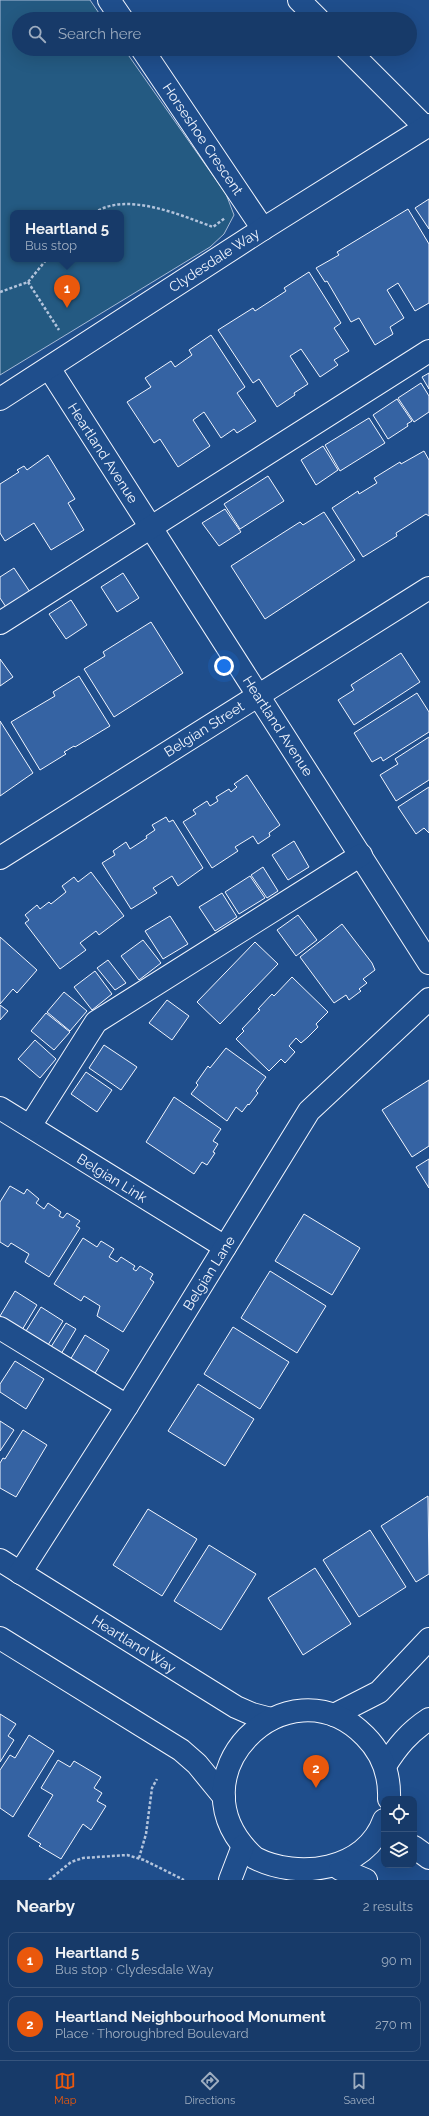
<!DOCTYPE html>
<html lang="en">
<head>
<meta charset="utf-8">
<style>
	:root { --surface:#173a69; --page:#20416f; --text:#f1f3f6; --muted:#9eadc0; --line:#36547d; --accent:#ea580c }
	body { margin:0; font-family:Raleway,sans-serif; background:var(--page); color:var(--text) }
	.controls { position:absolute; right:12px; bottom:12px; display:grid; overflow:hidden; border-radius:8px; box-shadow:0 4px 16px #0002 }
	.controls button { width:36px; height:36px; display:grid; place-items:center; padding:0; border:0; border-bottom:1px solid var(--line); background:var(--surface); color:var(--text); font:20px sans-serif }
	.you { position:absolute; left:224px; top:666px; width:14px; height:14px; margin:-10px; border:3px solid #fff; border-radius:50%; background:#1a73e8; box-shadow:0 0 0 6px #1a73e833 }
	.badge { display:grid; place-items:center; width:26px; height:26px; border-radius:50%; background:var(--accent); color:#fff; font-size:13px; font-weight:700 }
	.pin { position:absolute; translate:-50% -33px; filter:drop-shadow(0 1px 2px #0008) }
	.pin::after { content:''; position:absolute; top:21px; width:14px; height:12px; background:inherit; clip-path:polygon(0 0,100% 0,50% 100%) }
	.popup { position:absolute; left:10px; top:210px; width:114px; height:52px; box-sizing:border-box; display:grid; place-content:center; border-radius:8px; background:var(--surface); filter:drop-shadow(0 1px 3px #0005); font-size:13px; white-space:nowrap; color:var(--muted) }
	.popup b { font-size:15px; color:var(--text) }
	.popup::after { content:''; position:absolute; left:50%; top:100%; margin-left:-8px; border:8px solid transparent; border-top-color:var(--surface) }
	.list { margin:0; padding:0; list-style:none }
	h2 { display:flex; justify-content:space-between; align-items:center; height:52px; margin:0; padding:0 16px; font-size:17px }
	h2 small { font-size:13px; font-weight:400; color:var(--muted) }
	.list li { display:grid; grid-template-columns:26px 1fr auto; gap:12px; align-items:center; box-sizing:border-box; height:56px; margin:0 8px 8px; padding:0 8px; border:1px solid var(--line); border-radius:8px }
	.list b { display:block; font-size:15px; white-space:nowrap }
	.list p { margin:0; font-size:13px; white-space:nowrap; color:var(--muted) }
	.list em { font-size:13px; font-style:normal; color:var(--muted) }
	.icon { flex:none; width:22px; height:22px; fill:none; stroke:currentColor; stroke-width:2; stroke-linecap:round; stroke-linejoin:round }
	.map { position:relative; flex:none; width:429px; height:1880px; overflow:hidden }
	.search { position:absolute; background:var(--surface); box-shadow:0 4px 16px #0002; left:12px; right:12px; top:12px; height:44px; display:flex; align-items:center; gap:10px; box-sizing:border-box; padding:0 14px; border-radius:22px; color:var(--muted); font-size:15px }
	.sheet { height:180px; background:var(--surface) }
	nav { display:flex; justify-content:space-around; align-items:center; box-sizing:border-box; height:56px; border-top:1px solid var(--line); background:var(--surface); font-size:11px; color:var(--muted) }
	nav a { display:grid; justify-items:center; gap:2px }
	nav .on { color:var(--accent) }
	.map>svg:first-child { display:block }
	.green { fill:#245a82; stroke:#a8bbd7; fill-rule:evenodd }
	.building { fill:#3563a3; stroke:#f2f6ff }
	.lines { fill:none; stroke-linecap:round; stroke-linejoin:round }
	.minor-casing { stroke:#f2f6ff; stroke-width:24 }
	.path { stroke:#b3c4dc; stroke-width:2.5; stroke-dasharray:3 2; stroke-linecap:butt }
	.minor { stroke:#1f4e8c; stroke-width:22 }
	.labels { text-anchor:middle; stroke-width:3; stroke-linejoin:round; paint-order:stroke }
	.street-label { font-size:14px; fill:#f2f6ff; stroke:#1f4e8c }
</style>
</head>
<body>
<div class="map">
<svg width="429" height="1880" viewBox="0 0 429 1880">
	<rect width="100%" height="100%" fill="#1f4e8c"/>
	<path class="green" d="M 0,0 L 90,0 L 103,19 L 19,19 L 19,49 L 124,49 L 226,194 L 234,215 L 224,234 L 210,247 L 0,375 ZM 13,213 L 121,213 L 121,259 L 13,259 Z"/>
	<g class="building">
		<path d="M 429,199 L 429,229 L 415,208 Z"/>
		<path d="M 408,209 L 429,244 L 429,303 L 415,311 L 398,283 L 387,290 L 404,318 L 390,327 L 393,334 L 375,345 L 359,318 L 351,322 L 327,281 L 325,282 L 316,268 L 339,255 L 337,252 Z"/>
		<path d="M 309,272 L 341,323 L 334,328 L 349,351 L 334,360 L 338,365 L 320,377 L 301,349 L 290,356 L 308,384 L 294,393 L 295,395 L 277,407 L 259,379 L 253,383 L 218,330 L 253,308 L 255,311 L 286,291 L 284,288 Z"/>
		<path d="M 211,335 L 245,387 L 237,393 L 256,421 L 237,433 L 234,429 L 221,438 L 204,412 L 193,420 L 210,446 L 178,467 L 160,439 L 154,443 L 127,402 L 151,387 L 145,378 L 171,361 L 175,367 L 192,355 L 189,350 Z"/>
		<path d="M 429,373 L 429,389 L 422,377 Z"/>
		<path d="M 421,383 L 429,396 L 429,412 L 414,422 L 398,398 Z"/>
		<path d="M 397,399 L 412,421 L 407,424 L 408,426 L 388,439 L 373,415 Z"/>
		<path d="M 369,418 L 385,443 L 340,471 L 325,445 Z"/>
		<path d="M 323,446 L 338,470 L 316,485 L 301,460 Z"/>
		<path d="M 424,451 L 429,460 L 429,516 L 426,514 L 396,533 L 397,536 L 363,557 L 332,508 L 358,491 L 359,494 L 377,483 L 374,478 L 400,462 L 401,464 Z"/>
		<path d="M 48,455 L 75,499 L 68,503 L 84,530 L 51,550 L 34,523 L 5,541 L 0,533 L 0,484 L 19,472 L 17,470 L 24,466 L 27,470 Z"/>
		<path d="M 268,476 L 284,501 L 240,529 L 224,504 Z"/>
		<path d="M 225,509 L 241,532 L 219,546 L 202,523 Z"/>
		<path d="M 324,512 L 355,560 L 265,619 L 231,566 L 300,522 L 303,525 Z"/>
		<path d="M 14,568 L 30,592 L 6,607 L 0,598 L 0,577 Z"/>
		<path d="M 123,573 L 139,598 L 117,612 L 101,587 Z"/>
		<path d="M 71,600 L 87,625 L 66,639 L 49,614 Z"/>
		<path d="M 151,622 L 183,673 L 114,717 L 84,669 L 105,656 L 103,652 Z"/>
		<path d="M 401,653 L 420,682 L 354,725 L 338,700 L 354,690 L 351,685 Z"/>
		<path d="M 0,659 L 13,677 L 0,686 Z"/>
		<path d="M 79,676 L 110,726 L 75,747 L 74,746 L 64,752 L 66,754 L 40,770 L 11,722 L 55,696 L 53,692 Z"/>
		<path d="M 417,693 L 429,712 L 429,732 L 383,761 L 381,757 L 372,762 L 354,733 Z"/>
		<path d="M 0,721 L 33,773 L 0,796 Z"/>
		<path d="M 429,737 L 429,780 L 396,801 L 380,775 L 398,764 L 395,759 Z"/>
		<path d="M 247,775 L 280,825 L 269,833 L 270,836 L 258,844 L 253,836 L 235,847 L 238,851 L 212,868 L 183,822 L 196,814 L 193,810 L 207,801 L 210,806 L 218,801 L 216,797 L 229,789 L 231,792 L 237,787 L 234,784 Z"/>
		<path d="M 429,787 L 429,833 L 424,828 L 416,834 L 398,807 Z"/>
		<path d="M 166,817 L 169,822 L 173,820 L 203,868 L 178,886 L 172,876 L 153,888 L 157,893 L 131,909 L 102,863 L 115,855 L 113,851 L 126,842 L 130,849 L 147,838 L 146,836 L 155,830 L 152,825 Z"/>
		<path d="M 294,841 L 309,867 L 288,880 L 272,855 Z"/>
		<path d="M 263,867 L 278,891 L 267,898 L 251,875 Z"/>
		<path d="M 91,872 L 124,916 L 99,935 L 96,931 L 80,943 L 86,950 L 60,969 L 25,923 L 29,920 L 25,915 L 37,905 L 40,909 L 49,902 L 51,904 L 66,892 L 62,886 L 74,877 L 78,882 Z"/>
		<path d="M 250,876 L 265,898 L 239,914 L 225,892 Z"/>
		<path d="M 222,893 L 237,917 L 215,931 L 199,907 Z"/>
		<path d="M 298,915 L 317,940 L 296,956 L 277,930 Z"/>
		<path d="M 170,916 L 188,944 L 163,959 L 145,931 Z"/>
		<path d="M 342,924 L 372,963 L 375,970 L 363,979 L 367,983 L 359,989 L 361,991 L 349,1000 L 346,995 L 334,1003 L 300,957 Z"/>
		<path d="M 0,937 L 37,970 L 17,993 L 13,989 L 0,1004 Z"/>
		<path d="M 143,940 L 161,963 L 139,980 L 121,956 Z"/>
		<path d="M 255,942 L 278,964 L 220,1024 L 197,1002 Z"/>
		<path d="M 108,960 L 126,983 L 115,990 L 97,968 Z"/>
		<path d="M 95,971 L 112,994 L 92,1010 L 74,987 Z"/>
		<path d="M 292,977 L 328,1012 L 316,1024 L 318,1027 L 308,1037 L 301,1043 L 296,1038 L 289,1046 L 295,1052 L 285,1063 L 281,1059 L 269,1071 L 236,1039 L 244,1031 L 242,1029 L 260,1010 L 258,1009 L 272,994 L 274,996 Z"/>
		<path d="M 64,992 L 87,1011 L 70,1031 L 47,1012 Z"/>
		<path d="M 167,1000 L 189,1016 L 172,1040 L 149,1023 Z"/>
		<path d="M 0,1005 L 8,1011 L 0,1020 Z"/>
		<path d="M 46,1013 L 70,1032 L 54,1050 L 31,1031 Z"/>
		<path d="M 35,1040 L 56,1059 L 40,1078 L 18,1059 Z"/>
		<path d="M 104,1045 L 137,1067 L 121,1090 L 89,1068 Z"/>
		<path d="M 226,1048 L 266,1077 L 256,1091 L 258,1093 L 249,1105 L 248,1104 L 242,1112 L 236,1107 L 227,1121 L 191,1094 L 198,1085 L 196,1083 L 208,1066 L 210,1068 Z"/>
		<path d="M 86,1072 L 112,1090 L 97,1112 L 71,1094 Z"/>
		<path d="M 429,1080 L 429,1146 L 412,1157 L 382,1110 Z"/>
		<path d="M 174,1097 L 221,1129 L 213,1141 L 218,1144 L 213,1152 L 215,1153 L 207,1165 L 202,1162 L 194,1174 L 146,1142 Z"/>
		<path d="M 429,1159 L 429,1188 L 416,1167 Z"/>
		<path d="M 10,1186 L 24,1194 L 27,1189 L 39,1199 L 36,1203 L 44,1209 L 48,1203 L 61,1212 L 59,1216 L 63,1218 L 67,1213 L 80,1221 L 76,1226 L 80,1228 L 49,1277 L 25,1262 L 29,1254 L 11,1243 L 8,1247 L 0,1242 L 0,1202 Z"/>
		<path d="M 304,1214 L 360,1248 L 332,1295 L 275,1261 Z"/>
		<path d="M 83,1238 L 97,1247 L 101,1241 L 114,1249 L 109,1257 L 117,1262 L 121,1257 L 135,1266 L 133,1269 L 136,1271 L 140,1266 L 153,1274 L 150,1279 L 154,1282 L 123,1332 L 97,1316 L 100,1306 L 84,1296 L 81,1301 L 54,1284 Z"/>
		<path d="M 270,1271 L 326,1306 L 297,1353 L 241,1318 Z"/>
		<path d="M 15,1291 L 37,1305 L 22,1330 L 0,1316 Z"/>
		<path d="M 41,1307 L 63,1321 L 48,1345 L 26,1331 Z"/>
		<path d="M 66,1323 L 76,1329 L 61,1354 L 51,1347 Z"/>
		<path d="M 233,1327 L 289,1362 L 260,1409 L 204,1374 Z"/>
		<path d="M 85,1335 L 109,1350 L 94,1375 L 70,1360 Z"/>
		<path d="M 15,1361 L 44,1379 L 26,1409 L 0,1392 L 0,1384 Z"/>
		<path d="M 198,1384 L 254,1419 L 225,1466 L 168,1431 Z"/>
		<path d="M 0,1421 L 14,1430 L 0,1451 Z"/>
		<path d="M 23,1430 L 47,1445 L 16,1497 L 0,1488 L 0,1463 L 3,1458 L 5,1459 Z"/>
		<path d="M 428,1496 L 429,1574 L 416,1582 L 381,1526 Z"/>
		<path d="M 148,1509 L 197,1539 L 162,1596 L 113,1565 Z"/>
		<path d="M 370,1530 L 406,1587 L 359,1617 L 323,1560 Z"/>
		<path d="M 209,1545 L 256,1574 L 221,1630 L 174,1601 Z"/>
		<path d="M 315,1568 L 351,1624 L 303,1655 L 268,1598 Z"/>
		<path d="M 0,1714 L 16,1724 L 8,1736 L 14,1740 L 0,1762 Z"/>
		<path d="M 29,1735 L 54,1751 L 13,1817 L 0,1808 L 0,1770 L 10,1755 L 15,1758 Z"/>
		<path d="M 58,1760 L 70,1767 L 74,1761 L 101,1777 L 94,1788 L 102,1793 L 97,1801 L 106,1806 L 91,1830 L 83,1824 L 61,1859 L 39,1846 L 41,1844 L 28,1836 L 53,1795 L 41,1788 Z"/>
	</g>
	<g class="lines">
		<defs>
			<g id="minor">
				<path d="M 109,0 L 122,19"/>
				<path d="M 299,0 L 318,19"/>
				<path d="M 142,49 L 263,229"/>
				<path d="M 347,49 L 425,127"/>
				<path d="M 49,368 L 429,963"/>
				<path d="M 0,399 L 263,229 L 429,125"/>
				<path d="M 0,623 L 429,351"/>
				<path d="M 0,858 L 429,588"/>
				<path d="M 0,1108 L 225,1247"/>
				<path d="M 30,1126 L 96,1022 L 361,855"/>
				<path d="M 0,1328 L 127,1406"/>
				<path d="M 0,1560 L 236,1707 L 252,1714 L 271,1719"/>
				<path d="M 20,1573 L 127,1406 L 309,1111 L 429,999"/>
				<path d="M 0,1638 L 181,1750 L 197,1764 L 224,1797"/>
				<path d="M 334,1715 L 379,1692 L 429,1639"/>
				<path d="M 385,1766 C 397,1747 409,1732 429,1719"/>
				<path d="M 384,1820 C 366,1871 298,1880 255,1858 C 166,1778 287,1657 365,1736 C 382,1753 390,1775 389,1799"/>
				<path d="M 414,1847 L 429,1858"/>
				<path d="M 340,1869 L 366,1880"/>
				<path d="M 230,1880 L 243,1846"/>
			</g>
		</defs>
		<use href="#minor" class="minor-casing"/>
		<g class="path">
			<path d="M 94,213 C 126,191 180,215 213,227 L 225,218"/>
			<path d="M 28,282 L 59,330"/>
			<path d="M 0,292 L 28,282 L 47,259"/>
			<path d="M 139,1858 L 146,1834 L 152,1788 L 157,1779"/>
			<path d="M 49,1880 L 71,1862 L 83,1858 L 127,1855 L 144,1860 L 184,1880"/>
		</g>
		<use href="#minor" class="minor"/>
	</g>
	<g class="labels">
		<g class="street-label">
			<text transform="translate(203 139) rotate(56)" y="5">Horseshoe Crescent</text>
			<text transform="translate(214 260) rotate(-33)" y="5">Clydesdale Way</text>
			<text transform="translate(103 453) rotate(57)" y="5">Heartland Avenue</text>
			<text transform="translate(278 726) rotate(57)" y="5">Heartland Avenue</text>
			<text transform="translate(204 729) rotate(-32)" y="5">Belgian Street</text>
			<text transform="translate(112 1178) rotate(32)" y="5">Belgian Link</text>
			<text transform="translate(209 1273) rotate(-58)" y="5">Belgian Lane</text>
			<text transform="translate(134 1644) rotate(32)" y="5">Heartland Way</text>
		</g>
	</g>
</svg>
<div class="controls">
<button><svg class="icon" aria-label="locate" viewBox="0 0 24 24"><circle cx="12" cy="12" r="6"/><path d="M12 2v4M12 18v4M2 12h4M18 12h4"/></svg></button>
<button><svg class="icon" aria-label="layers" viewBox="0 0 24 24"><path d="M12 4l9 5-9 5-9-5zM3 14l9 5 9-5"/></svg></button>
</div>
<div class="you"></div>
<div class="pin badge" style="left:67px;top:308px">1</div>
<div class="popup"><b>Heartland 5</b>Bus stop</div>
<div class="pin badge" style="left:316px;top:1788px">2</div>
<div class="search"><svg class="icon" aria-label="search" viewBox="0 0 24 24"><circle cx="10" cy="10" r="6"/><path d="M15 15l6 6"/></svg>Search here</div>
</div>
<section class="sheet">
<h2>Nearby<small>2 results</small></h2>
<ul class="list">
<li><span class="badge">1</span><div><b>Heartland 5</b><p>Bus stop · Clydesdale Way</p></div><em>90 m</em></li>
<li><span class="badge">2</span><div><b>Heartland Neighbourhood Monument</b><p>Place · Thoroughbred Boulevard</p></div><em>270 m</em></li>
</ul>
</section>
<nav>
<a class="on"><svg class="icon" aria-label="map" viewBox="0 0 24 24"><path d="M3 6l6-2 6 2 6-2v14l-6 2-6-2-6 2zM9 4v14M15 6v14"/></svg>Map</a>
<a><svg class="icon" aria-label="directions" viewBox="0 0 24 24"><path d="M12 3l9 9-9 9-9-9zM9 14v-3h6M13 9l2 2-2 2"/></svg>Directions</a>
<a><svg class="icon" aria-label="saved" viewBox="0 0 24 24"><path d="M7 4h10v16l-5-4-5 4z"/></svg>Saved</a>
</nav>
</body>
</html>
